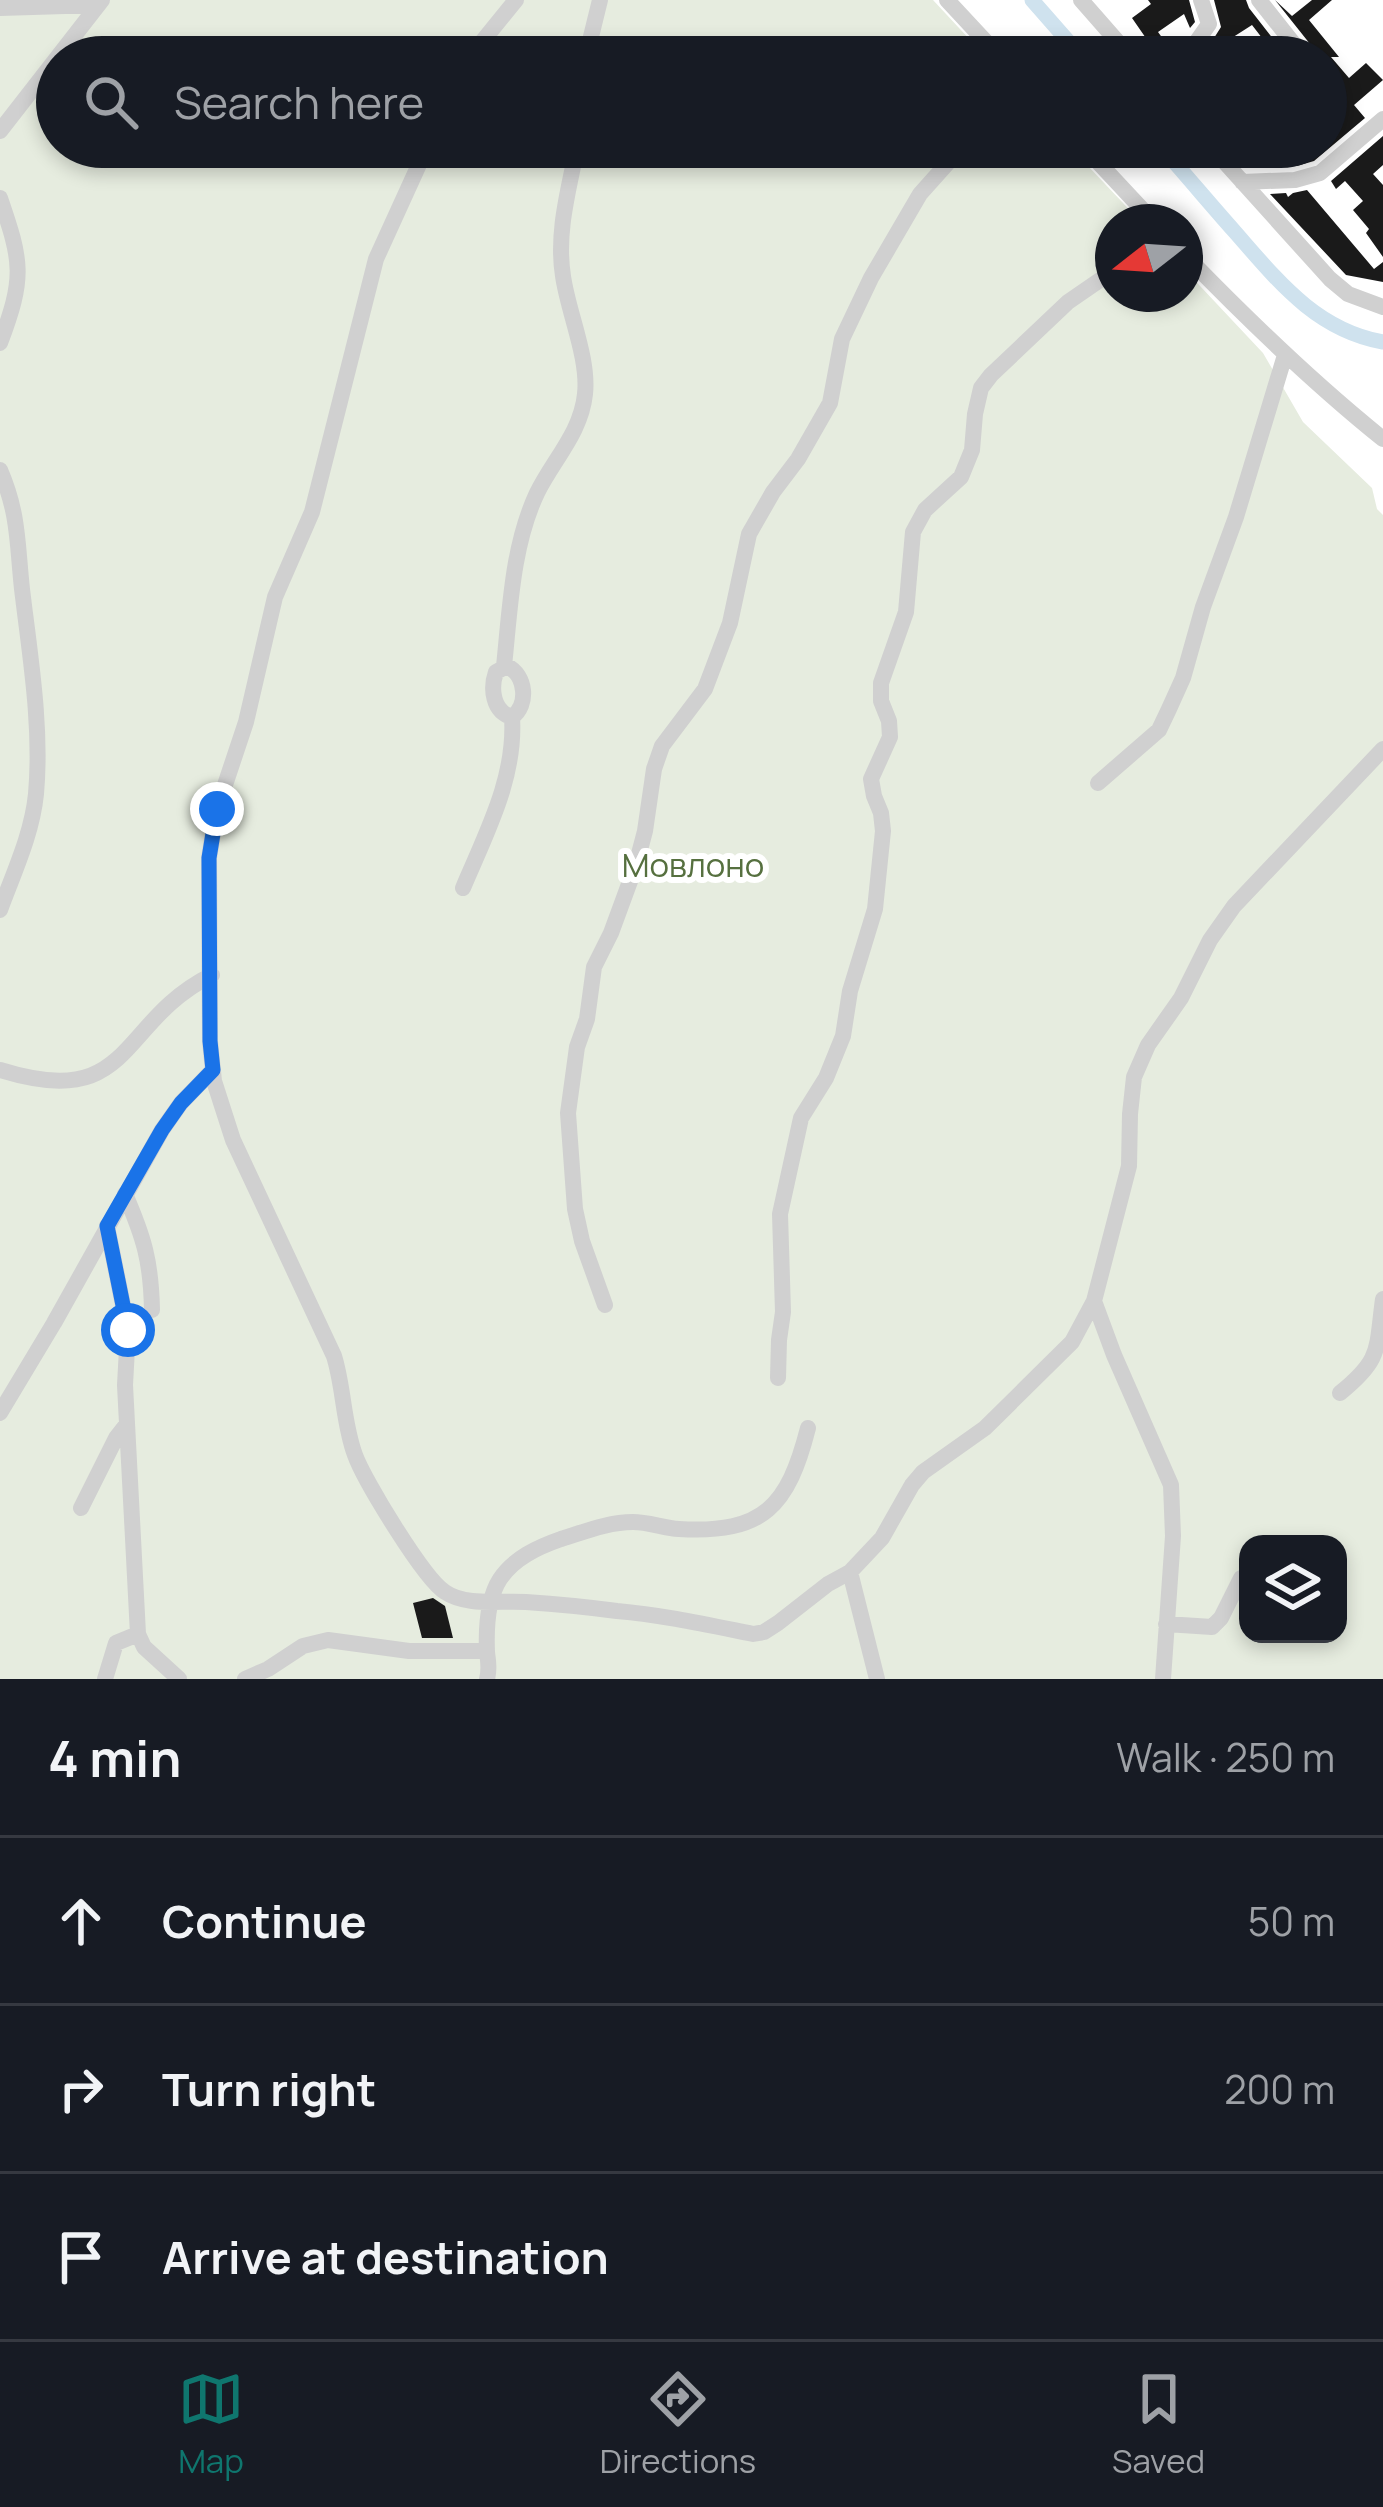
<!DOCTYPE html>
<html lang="en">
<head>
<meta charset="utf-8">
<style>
  :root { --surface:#171b24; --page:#20242c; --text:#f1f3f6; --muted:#9ea1a6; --line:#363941; --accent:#0f766e }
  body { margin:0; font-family:Manrope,sans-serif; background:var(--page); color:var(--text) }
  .controls { position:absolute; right:36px; bottom:36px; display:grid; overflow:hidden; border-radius:24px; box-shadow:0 6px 18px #0003 }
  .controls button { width:108px; height:108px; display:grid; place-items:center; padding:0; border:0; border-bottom:3px solid var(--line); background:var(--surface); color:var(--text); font:60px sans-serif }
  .compass { position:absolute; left:1095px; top:204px; width:108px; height:108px; border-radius:50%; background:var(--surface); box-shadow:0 6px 18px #0003; rotate:253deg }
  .stop { position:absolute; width:36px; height:36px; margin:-27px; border:9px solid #1a73e8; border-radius:50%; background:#fff }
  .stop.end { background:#1a73e8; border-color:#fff; box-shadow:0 3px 12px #0008 }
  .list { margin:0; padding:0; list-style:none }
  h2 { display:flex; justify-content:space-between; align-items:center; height:156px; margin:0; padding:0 48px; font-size:51px }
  h2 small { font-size:39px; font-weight:400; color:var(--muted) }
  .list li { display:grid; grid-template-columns:78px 1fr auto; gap:36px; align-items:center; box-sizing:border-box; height:168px; padding:0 48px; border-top:3px solid var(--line) }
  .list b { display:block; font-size:45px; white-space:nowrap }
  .list em { font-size:39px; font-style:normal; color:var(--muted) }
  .icon { flex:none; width:66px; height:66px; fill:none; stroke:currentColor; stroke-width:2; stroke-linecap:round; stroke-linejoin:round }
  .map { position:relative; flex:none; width:1383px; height:1679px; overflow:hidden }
  .search { position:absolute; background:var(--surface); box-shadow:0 6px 18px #0003; left:36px; right:36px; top:36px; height:132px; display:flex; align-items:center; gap:30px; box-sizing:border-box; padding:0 42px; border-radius:66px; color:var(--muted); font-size:45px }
  .sheet { height:660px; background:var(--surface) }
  nav { display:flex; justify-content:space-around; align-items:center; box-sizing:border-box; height:168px; border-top:3px solid var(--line); background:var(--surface); font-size:33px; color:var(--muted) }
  nav a { display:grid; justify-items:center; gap:6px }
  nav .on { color:var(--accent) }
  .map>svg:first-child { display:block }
</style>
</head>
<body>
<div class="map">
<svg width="1383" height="1679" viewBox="0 0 1383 1679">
  <rect width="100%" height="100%" fill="#fff"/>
  <!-- green -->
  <path fill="#e6ecdf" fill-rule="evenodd" d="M0,0H933L986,57H57V147H1070L1141,222H1113V294H1185V270L1263,353L1303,422L1372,488L1377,509L1383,515V1679H0ZM1248,1544H1338V1634H1248Z"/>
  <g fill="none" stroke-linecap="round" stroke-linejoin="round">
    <!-- canal -->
    <path stroke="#cfe2ee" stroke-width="15" d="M1032,0L1082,57
      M1161,147C1186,175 1210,204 1235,232C1278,281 1316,330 1383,342"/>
  </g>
  <!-- building -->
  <path fill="#1a1a1a" d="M1148,0H1189L1195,22L1190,28L1184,14L1158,32L1176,57H1159L1132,18L1151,4Z
    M1214,0H1246L1249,8L1285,54L1281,57H1257L1269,47L1252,25L1202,57L1221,27Z
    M1275,0L1292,16L1312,0H1332L1309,20L1339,57H1331L1349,78L1366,63L1383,80L1354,105L1365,118L1314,161L1297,166L1281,147H1326V57H1317L1314,49Z
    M1383,136V165L1373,174L1383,185V257L1366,233L1369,229L1353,210L1363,201L1345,181L1336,189L1331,181Z
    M1307,190L1374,269L1383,262V282L1346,275L1270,194L1286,193L1288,197L1293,193Z
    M433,1598L445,1606L453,1638H422L413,1603Z"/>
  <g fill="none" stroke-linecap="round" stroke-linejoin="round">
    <!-- minor -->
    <path stroke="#d0d0d0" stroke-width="16" d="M947,0L1000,57
      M1081,0L1131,57
      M1259,0L1304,57
      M0,8L98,5
      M474,57L481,43L516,0
      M586,57L600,0
      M1189,57L1190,51L1209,24L1201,0
      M0,131L102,0
      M427,147L376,259L312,512L275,597L246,722L217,809L209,858L210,1041L214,1081L233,1140L334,1356C344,1388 343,1423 355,1455C364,1480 424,1579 445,1592C467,1607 501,1600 526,1602C556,1604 587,1607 617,1611C663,1615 708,1625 753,1634L764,1632L778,1623L828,1584L850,1572L882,1538L912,1485L923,1472L985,1428L1072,1342L1094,1301L1129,1166L1130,1114L1134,1077L1148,1045L1181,998L1210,940L1234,906L1383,749
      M1084,147L1154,222
      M1211,147L1330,279L1348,294L1383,307
      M1242,182L1295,180L1320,173L1383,119
      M0,198C22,262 25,277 0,343
      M1185,255C1248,320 1312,382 1383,439
      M0,470C19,514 17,543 22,589C30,656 42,726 36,794C32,834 14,872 0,910
      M504,666C510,610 512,546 537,493C553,460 581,433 585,394C589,358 568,312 563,276C556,232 569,189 577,147
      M1098,783L1159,730L1169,709L1183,678L1203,607L1236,517L1285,355
      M463,888C486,833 516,778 512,717C529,705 526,675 507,666L496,672C490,689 493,712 512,717
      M0,1070C134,1112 117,1022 212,975
      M125,1194C144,1238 151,1261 152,1310
      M1094,1301L1114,1355L1171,1485L1173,1536L1163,1679
      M605,1305L582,1241L575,1209L568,1113L577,1047L587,1019L594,967L611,933L636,865L645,831L654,769L662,746L705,689L730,623L749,534L773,492L798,459L830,403L842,339L871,278L920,194L962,147
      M778,1378L779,1340L783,1312L780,1214L801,1118L826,1078L843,1036L850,991L875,909L883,831L881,813L874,796L871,779L890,737L889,721L881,701V683L906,612L913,532L925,510L961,477L972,450L975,414L981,388L991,375L1068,302L1113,271
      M1340,1393C1382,1359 1376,1350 1383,1299
      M0,1413L54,1323L162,1130L181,1103L213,1070
      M81,1508L116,1438L127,1424
      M850,1572L877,1679
      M1166,1624L1212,1627L1221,1618L1241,1578
      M138,1634L144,1647L179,1679
      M105,1679L116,1643L138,1634L125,1385L128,1330L107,1226
      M245,1679L268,1669L303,1646L328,1640L409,1651H487
      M487,1679C490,1668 488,1662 487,1652C486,1628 487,1599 500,1579C514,1558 538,1547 561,1539C584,1532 608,1522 633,1522C648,1522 664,1528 679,1529C764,1534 788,1506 808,1428"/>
  </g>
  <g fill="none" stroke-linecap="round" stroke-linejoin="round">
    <!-- route -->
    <path stroke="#1a73e8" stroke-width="15" d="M128,1330L107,1226L162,1130L181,1103L213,1070L210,1041L209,858L217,809"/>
  </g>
  <g text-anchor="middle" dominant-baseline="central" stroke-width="12" stroke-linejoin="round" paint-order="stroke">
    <!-- park labels -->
    <g font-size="33" fill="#56703f" stroke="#fff">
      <text x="693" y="864">Мовлоно</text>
    </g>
  </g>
</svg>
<div class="controls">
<button><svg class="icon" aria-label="layers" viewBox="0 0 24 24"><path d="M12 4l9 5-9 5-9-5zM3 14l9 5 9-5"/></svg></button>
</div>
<svg class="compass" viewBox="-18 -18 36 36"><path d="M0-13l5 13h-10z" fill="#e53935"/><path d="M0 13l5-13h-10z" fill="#9ea1a6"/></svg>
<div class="stop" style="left:128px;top:1330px"></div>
<div class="stop end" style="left:217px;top:809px"></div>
<div class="search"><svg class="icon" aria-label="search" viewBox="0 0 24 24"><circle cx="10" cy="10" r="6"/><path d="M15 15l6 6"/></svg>Search here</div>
</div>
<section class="sheet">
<h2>4 min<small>Walk · 250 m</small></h2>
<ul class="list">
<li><svg class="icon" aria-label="ahead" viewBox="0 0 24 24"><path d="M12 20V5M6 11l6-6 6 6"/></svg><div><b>Continue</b></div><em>50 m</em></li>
<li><svg class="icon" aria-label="right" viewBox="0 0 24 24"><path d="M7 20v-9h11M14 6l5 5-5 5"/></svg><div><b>Turn right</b></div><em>200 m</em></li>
<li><svg class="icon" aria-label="arrive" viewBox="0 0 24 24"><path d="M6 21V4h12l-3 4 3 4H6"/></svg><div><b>Arrive at destination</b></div></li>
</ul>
</section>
<nav>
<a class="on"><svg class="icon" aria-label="map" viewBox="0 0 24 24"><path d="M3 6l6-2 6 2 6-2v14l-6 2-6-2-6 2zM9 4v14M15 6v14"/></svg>Map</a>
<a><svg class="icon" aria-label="directions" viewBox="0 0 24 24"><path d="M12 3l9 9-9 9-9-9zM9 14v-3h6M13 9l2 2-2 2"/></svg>Directions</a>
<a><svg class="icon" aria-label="saved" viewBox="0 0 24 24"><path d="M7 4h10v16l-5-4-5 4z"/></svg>Saved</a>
</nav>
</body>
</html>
